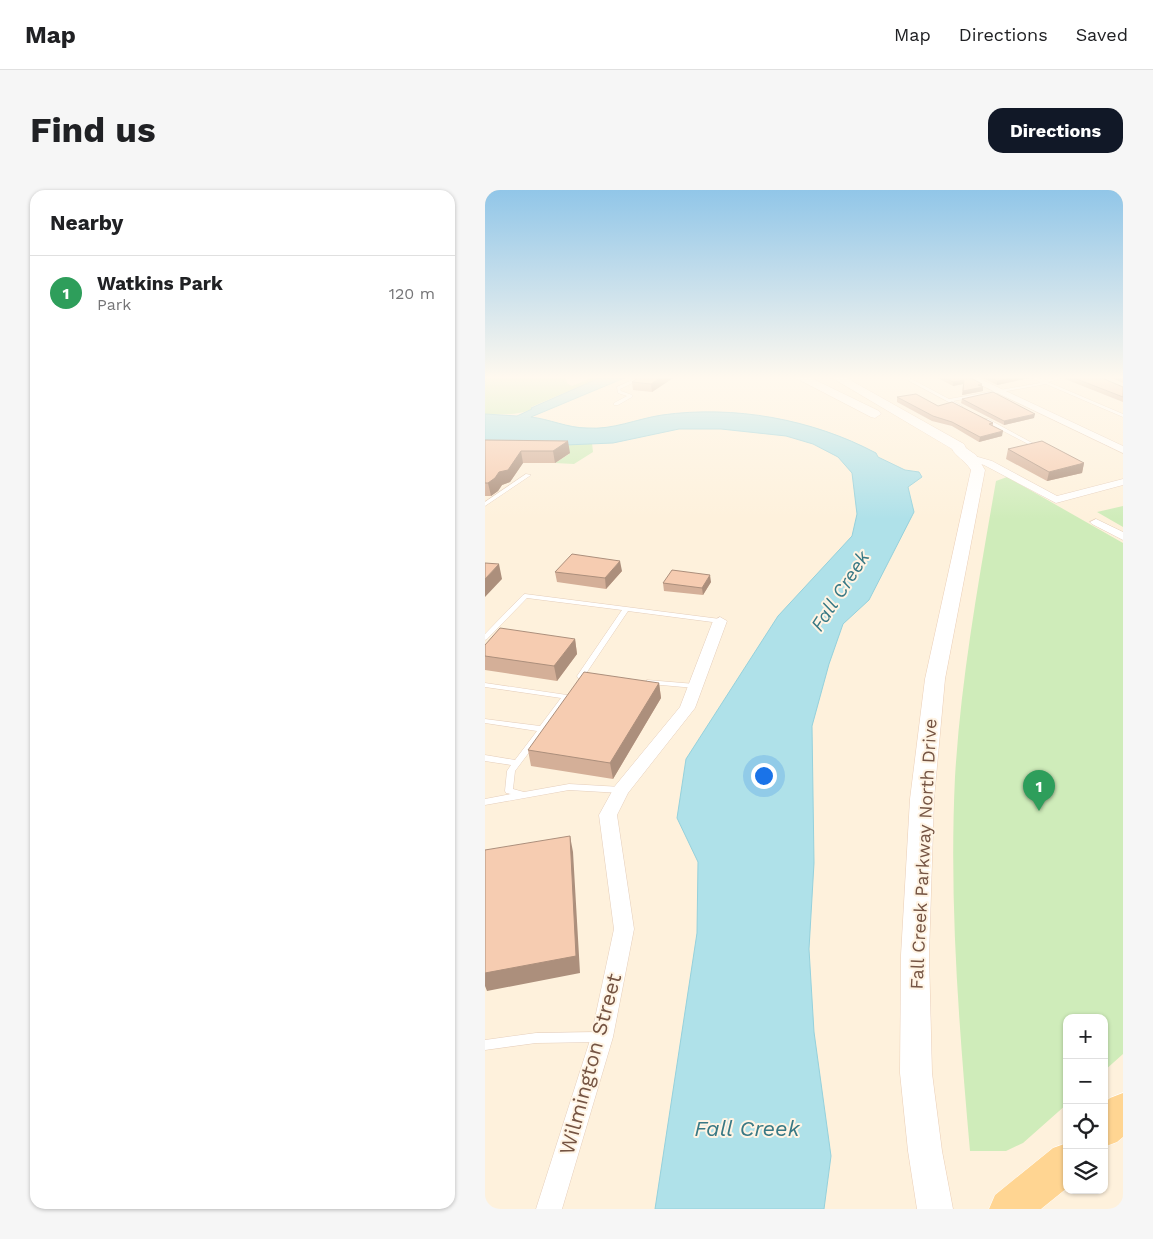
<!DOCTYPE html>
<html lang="en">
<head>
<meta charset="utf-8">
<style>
  :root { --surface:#fff; --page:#f6f6f6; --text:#202124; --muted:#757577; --line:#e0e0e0; --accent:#111827 }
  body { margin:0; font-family:"Work Sans",sans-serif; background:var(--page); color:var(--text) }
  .controls { position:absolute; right:15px; bottom:15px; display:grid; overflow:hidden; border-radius:10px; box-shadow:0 1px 4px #0004 }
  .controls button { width:45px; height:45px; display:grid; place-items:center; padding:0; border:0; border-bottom:1px solid var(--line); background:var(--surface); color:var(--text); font:25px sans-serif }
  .you { position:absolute; left:278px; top:585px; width:18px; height:18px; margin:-12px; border:4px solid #fff; border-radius:50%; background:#1a73e8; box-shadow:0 0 0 8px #1a73e833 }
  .badge { display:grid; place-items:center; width:32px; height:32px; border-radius:50%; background:var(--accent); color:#fff; font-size:16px; font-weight:700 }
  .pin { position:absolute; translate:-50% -41px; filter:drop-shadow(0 1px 2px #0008) }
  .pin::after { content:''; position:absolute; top:26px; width:18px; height:15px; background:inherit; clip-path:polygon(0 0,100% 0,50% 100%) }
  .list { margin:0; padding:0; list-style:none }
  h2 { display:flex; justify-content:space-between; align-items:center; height:65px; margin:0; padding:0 20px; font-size:21px }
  h2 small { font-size:16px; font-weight:400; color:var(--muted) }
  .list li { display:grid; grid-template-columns:32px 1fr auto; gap:15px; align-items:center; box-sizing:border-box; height:75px; padding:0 20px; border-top:1px solid var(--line) }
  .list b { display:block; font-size:19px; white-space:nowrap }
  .list p { margin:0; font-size:16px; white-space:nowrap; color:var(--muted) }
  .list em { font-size:16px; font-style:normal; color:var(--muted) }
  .icon { flex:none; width:28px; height:28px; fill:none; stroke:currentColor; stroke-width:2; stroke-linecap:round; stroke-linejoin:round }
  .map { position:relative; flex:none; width:638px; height:1019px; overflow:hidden; border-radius:15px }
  header { display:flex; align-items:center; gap:30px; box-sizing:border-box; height:70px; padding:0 25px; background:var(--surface); border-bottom:1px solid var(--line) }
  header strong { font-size:24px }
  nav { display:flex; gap:28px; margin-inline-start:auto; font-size:18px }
  .intro { display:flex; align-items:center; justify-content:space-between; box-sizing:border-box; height:120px; padding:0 30px }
  h1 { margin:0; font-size:35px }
  .button { padding:12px 22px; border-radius:15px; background:var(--accent); color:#fff; font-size:18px; font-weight:700 }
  main { display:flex; gap:30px; padding:0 30px }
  aside { flex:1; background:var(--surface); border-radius:15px; box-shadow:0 1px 4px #0004 }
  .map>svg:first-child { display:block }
</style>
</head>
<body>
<header>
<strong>Map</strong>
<nav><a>Map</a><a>Directions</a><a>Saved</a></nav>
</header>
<div class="intro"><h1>Find us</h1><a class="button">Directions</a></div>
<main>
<aside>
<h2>Nearby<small></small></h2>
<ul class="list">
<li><span class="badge" style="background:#2e9e5b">1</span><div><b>Watkins Park</b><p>Park</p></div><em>120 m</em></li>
</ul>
</aside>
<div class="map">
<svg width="638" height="1019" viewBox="0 0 638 1019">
  <rect width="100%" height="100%" fill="#fef1dc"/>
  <!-- green -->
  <path fill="#cfecba" d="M0,186H79L82,193L87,196L111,186H119L46,217L48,219C32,226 17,224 0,224Z
    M0,251L107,253L108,262L89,274L70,273L84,264Z
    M522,287L638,353V864L619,881V828H582V914L538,953L521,961H485C474,836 464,712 470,587C476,487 494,389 511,291Z
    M638,316V337L612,322Z"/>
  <!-- water -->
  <path fill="#afe1e9" stroke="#95d1dc" d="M119,186H144L46,227C64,229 83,238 102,238C128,240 151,229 177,225C249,215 327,229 391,263L393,267L420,280L434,282L437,287L423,297L429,322L384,410L358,434L344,474L327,536L329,673L324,759L329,842L346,966L339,1019H170L212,743L213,672L192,628L201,569L293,426L367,346L372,324L367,283L353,267L328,254L301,246L236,239H194L128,253L56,256L0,251V224L32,226L47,219L46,218Z"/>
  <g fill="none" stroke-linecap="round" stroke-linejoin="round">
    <defs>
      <path id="lane" d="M156,186H162L135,199L136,201L147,205V207L133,215H129V213L142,206L133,203L132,197Z
        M415,186H421L464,209L555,193V192L544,186C550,186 556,190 562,190C569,189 576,186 584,186L563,192L638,224V227L561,194L468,211L477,216V218H475Z
        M499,229H503L551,255L547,256L499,231Z
        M41,284L46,285L0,316V312Z
        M40,404L235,429L238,431L235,433L143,421L100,485L105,487L101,489L93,488L92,486L137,420L42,408L2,449L0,450V444L38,405Z
        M162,490L210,494L214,496L210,498L165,494L161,492Z
        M0,493L82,505L86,507L82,509V512L30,581L28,599L39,602L84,594L136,597L139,598L140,600L139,602L136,603L84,600L0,615V609L26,604L21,603L20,601L22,581L26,575L0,571V565L30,570L52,541L0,533V529L55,536L76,508L0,497Z
        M115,842L119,844L121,847L119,850L115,852L51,853L0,860V850L51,843Z"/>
      <path id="street" d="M477,186H489L638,256V263Z
        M486,265L507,271L572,306L638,289V295L571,313L499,275L483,270L481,268Z
        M611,329L638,342V350L607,334L605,332Z
        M235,427L242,431L210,518L143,603L132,625L149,739L128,847L77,1019H51L106,847L129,739L114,625L130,596L195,517L228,431Z"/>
      <path id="secondary" d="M307,186H322L394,221L396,224L390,228L386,227Z
        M344,186H358L479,254L481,258L491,265L500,280L460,489L449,609L444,765L447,883L457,961L468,1019H432L423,961L415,883L416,765L425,609L440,489L486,280C480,270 470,266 467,259Z"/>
      <path id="primary" d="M638,903V947L632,952L619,957V913L625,908Z
        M582,953V998L556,1019H504L510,1005L568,958Z"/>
    </defs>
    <!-- lane casing -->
    <use href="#lane" stroke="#e5cebb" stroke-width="1"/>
    <!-- street casing -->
    <use href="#street" stroke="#e5cebb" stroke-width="1"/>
    <!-- secondary casing -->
    <use href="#secondary" stroke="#eaceb7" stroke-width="1"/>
    <!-- primary casing -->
    <use href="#primary" stroke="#fff" stroke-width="1"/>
    <!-- lane -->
    <use href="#lane" fill="#fff" fill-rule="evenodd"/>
    <!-- street -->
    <use href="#street" fill="#fff" fill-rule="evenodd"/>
    <!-- secondary -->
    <use href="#secondary" fill="#fff" fill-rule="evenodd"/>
    <!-- primary -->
    <use href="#primary" fill="#ffd592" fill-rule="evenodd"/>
  </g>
  <!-- wall -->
  <path fill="#d4af98" d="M191,186L167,202L148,200L147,192Z
    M449,186H482L497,197L498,201L477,205L478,194L468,196Z
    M494,186H544V188L512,195Z
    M580,186H612L638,197V212L580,189Z
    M623,186H638V193Z
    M412,207L453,216L508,233V236L517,246L494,252L467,236L447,231L412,212Z
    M477,209L549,228L519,235L476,213Z
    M0,250L85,263L70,273H38L25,292L17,295L13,301L6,306H0Z
    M523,259L599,273L597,283L562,291L521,269Z
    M137,381L121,399L72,392L70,382Z
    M226,392L218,405L179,401L178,393Z
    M90,449L92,464L72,491L0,480V455Z
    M174,493L176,508L128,589L46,576L43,560Z"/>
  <!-- shaded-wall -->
  <path fill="#ac8f7c" d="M178,186H191L167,202L166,194Z
    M533,186H544V188L512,195V191Z
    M479,190L478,194L468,196V192Z
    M497,194V197H498V201L477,205L478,201L493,195Z
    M550,224L549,228L519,235V231Z
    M518,241L517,246L494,252L495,247Z
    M83,251L85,263L70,273L68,261Z
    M36,261L38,273L25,292L17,295L13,301L6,306L3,293Z
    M599,273L597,283L562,291L564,282Z
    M135,371L137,381L121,399L120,388Z
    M14,374L17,389L0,407V389Z
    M225,385L226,392L218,405L217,398Z
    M90,449L92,464L72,491L69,476Z
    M174,493L176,508L128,589L125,573Z
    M85,646L88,662L95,783L2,801L0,796V783Z"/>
  <!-- building -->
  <path fill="#f6ccb1" stroke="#ac8f7c" d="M155,186H178L166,194L147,192Z
    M457,186H482L497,194L493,195L498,197L478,201L479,190L468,192Z
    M503,186H533L512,191Z
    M584,186H612L638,197V207Z
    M508,202L550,224L519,231L477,209Z
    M431,204L453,216L467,212L508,233L504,234L518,241L495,247L467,232L448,226L412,207Z
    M0,250L83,251L68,261H36L23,280L14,282L10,288L3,293H0Z
    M557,251L599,273L564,282L523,259Z
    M87,364L135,371L120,388L70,382Z
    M0,373L14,374L0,389Z
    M187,380L225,385L217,398L178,393Z
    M15,438L90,449L69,476L0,466V455Z
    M99,482L174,493L125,573L43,560Z
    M85,646L91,766L0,783V660Z"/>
  <!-- sky -->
  <linearGradient id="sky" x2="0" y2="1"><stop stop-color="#91c6e8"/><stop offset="0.57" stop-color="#fff9ef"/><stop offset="1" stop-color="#fff9ef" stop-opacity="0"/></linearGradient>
  <rect width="638" height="329" fill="url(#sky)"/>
  <g text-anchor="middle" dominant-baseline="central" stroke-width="4" stroke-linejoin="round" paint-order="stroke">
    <!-- street labels -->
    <g font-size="18" fill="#755443" stroke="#fff4e4">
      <text transform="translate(438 664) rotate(-87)">Fall Creek Parkway North Drive</text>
    </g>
    <!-- water labels -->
    <g font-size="19" font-style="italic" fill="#387884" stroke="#fff4e4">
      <text transform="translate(355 401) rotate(-57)">Fall Creek</text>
    </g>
    <!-- near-street labels -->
    <g font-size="21" fill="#755443" stroke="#fff4e4">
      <text transform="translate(105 874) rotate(-75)">Wilmington Street</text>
    </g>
    <!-- near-water labels -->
    <g font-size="22" font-style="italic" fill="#387884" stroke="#fff4e4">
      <text x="262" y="938">Fall Creek</text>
    </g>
  </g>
</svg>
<div class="controls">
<button>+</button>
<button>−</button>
<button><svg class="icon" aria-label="locate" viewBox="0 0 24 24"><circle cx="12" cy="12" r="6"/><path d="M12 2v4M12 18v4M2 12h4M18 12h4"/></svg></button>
<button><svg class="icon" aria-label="layers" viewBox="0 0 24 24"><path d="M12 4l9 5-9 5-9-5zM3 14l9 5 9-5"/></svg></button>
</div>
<div class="you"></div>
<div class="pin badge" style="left:554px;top:621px;background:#2e9e5b">1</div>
</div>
</main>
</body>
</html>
